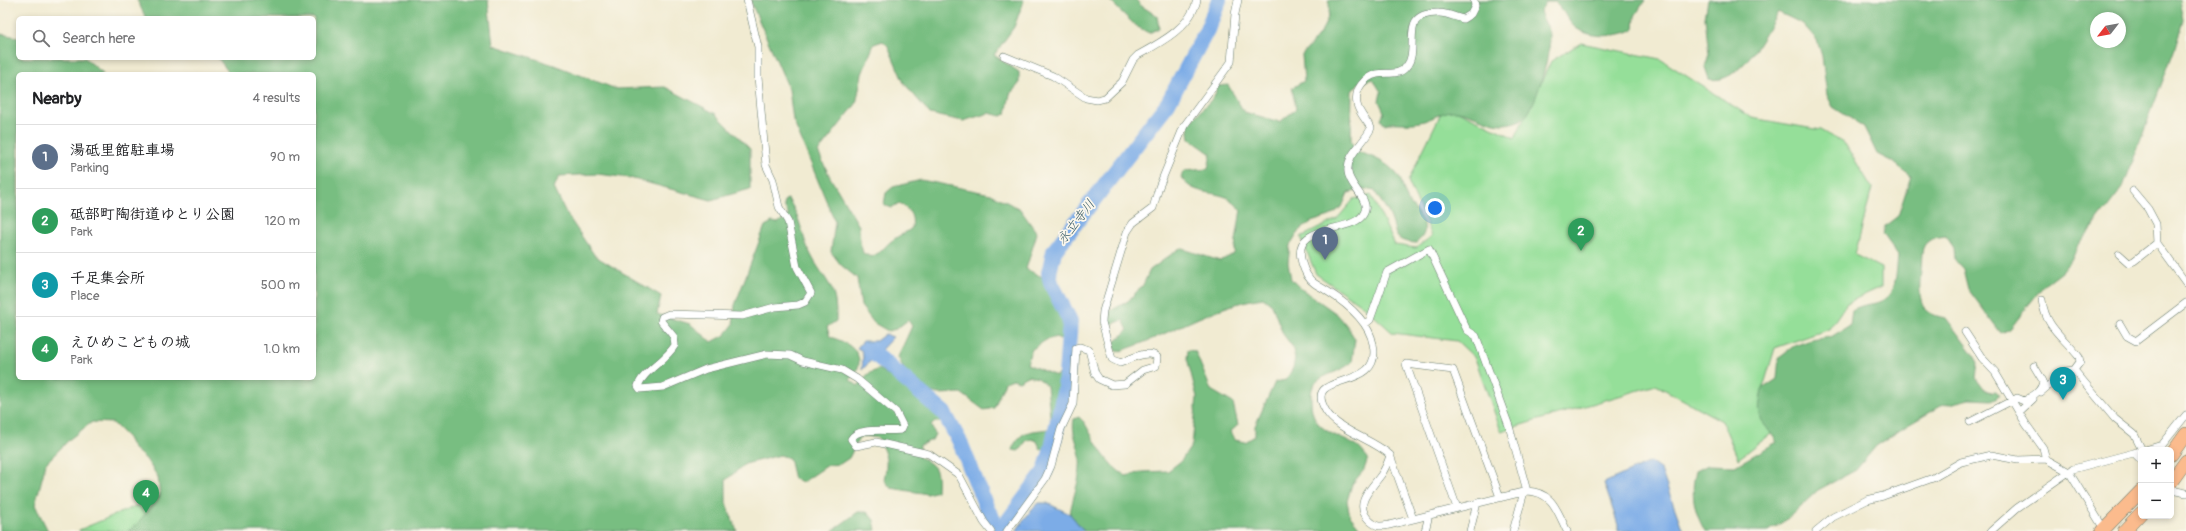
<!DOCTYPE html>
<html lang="en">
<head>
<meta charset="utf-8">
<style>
  :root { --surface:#fff; --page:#f2f2f2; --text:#202124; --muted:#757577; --line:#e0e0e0; --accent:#1f6fb2 }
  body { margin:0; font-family:Pangolin,"Klee One",sans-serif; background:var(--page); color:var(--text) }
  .controls { position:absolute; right:12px; bottom:12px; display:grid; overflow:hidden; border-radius:6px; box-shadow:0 2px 6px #0003 }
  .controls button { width:36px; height:36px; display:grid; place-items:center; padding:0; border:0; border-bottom:1px solid var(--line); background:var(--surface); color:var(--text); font:20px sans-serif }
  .compass { position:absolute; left:2090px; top:12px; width:36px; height:36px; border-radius:50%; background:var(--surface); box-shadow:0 2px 6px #0003; rotate:239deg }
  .you { position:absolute; left:1435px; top:208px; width:14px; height:14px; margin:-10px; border:3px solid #fff; border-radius:50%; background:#1a73e8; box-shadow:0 0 0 6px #1a73e833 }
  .badge { display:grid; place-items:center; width:26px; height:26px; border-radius:50%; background:var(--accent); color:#fff; font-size:13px; font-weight:700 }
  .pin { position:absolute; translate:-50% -33px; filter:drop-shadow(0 1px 2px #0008) }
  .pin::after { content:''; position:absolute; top:21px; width:14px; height:12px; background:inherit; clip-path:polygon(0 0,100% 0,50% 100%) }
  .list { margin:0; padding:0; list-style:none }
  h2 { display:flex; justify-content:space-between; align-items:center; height:52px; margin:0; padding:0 16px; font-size:17px }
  h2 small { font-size:13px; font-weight:400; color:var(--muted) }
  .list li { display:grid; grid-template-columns:26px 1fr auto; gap:12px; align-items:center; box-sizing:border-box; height:64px; padding:0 16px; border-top:1px solid var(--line) }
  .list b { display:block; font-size:15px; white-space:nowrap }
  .list p { margin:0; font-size:13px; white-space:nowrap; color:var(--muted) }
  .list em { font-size:13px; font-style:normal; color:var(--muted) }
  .icon { flex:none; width:22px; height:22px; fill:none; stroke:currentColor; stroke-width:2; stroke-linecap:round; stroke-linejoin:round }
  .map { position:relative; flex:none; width:2186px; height:531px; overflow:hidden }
  .search { position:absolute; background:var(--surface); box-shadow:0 2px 6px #0003; left:16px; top:16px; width:300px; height:44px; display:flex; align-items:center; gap:10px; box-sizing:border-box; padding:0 14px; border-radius:6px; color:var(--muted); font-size:15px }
  .panel { position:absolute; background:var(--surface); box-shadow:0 2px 6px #0003; left:16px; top:72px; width:300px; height:308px; border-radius:6px }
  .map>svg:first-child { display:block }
</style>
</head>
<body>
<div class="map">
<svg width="2186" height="531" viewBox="0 0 2186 531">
  <rect width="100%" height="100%" fill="#fbf7ec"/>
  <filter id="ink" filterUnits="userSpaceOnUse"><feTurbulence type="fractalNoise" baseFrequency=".025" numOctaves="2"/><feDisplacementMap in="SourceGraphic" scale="8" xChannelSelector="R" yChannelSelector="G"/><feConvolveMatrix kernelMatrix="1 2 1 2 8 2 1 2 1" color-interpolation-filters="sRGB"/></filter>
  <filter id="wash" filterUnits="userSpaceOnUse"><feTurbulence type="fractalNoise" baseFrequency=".012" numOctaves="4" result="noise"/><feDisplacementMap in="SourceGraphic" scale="16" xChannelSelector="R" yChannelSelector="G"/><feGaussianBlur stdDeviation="0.9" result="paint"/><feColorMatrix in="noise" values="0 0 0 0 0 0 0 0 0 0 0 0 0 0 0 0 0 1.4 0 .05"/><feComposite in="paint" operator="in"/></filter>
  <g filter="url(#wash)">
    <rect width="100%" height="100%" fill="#f1ebd2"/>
    <!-- green -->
    <path fill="#95df99" stroke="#5a8e66" d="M1581,43L1660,59L1752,118L1820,130L1845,144L1872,188L1855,255L1881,268V287L1847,303L1829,329L1775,348L1760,398L1771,434L1738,459L1722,421L1656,385L1501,431L1475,358L1457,341L1393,333L1364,307L1316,274L1301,237L1337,219L1354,199L1371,195L1395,245L1416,248L1432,236L1408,181L1445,105L1515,138L1551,61Z
      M160,496L188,531H79V530Z"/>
    <!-- forest -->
    <path fill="#78be81" stroke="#4c7e5a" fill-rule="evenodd" d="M137,0H488L493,45L554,65L616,89L665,87L716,114L750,149V189L711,200L630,178L597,174L559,176L554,188L566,213L595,256L661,296L657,314L690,324L712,342L725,335L733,325L735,305L765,226L772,222L778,223L789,215L784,206L785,200L788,199C801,218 801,234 810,253C825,283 837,283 836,321L827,327L830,337C841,340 860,348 859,363C859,369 853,375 850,380L858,386L868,374L879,369L938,411L942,420L940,422H935L931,426L935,434L932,440L920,445L919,457C938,466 938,471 937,491L928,494L891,488L884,480C888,459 887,457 878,438L866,436L859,438L849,458L840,464L828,465L803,482L794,479L789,458L780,455L745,464L726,480V503L737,531H128L136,525L160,496L158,477L146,459L133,448L128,438L113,423L92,422L71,438L46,463L35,505L48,531H0V34L18,37V58H85L104,74H18V378H314V74H230L218,58H314V18H146Z
      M750,0H1024L1014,27L994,55L1019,72V84L1010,94L1006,114L1001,116L989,113L963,121L930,114L904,83L888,46L883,41L874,44L862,74L856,104L818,152L831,179L859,226L860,242L863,253L871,257C884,251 883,247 893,240C899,235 906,233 912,228C914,215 910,210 899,203L891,208L884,204L886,193L893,187L921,180L991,194L1020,209L1037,233L1026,269L1046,279L1058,296L1072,330L1068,338L1062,340L1056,337L1046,340L1031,350L1027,364L1056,376L1062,370L1061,363L1063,356L1067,354L1070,358C1071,388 1059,416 1051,445L1041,450L1037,441L1032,439L1026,441L1022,448L1018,451L1013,450V447C1022,429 1031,432 1048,429L1051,425L1047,386L1038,378L1028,376L1019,381L1013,379L1005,382L994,408L984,410L961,393L938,394L924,390L905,371L898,357L912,326L908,320L896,329L888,331L874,323L861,306L857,278L841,265L831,252L835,222L793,120L789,89Z
      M1109,0H1137L1140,5L1157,16L1159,28L1149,33L1136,26Z
      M1328,0H1645L1635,16L1634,29C1617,38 1583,40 1570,22C1563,14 1565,10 1555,2H1546L1540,11C1542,21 1550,27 1550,36C1551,51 1536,107 1525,117C1519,122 1509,124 1502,124C1488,124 1464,109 1452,111C1441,112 1431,120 1420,122C1407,125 1396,121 1384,124L1381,120L1384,112L1379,101L1381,92L1373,79L1359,83L1352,91L1351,140L1355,151C1372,156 1393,164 1401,181C1403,187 1405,196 1408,201C1418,215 1435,228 1416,243C1391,241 1398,234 1390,216C1387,208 1379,200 1375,191L1365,189L1348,193L1342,207L1330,216L1311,222L1298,232L1290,245L1288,263L1291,279L1300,288L1337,314L1347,326L1355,339L1352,362C1340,373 1325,373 1315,383C1311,388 1311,395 1311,401C1311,432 1338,434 1358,447C1362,450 1365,455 1368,458L1364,470L1352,484L1347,501L1350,516L1362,531H1084L1070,514C1073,494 1082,477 1080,456C1078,443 1071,432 1074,419L1079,417L1084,422C1096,442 1105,464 1126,476L1143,472L1168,471L1181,461L1192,445L1197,397L1187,358L1188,350L1195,351L1211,390L1233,403L1238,425L1230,432L1235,440L1245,442L1255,436V426L1275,382L1286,380L1293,368L1295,358L1292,346L1283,334L1272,305L1263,298C1212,305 1167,337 1117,352L1113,343L1128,330L1123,320L1112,324H1107V313L1128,301L1143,285L1150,270L1180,248L1220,261L1234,254L1241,209C1237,206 1232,200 1226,197C1210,191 1191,194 1181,177L1184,171L1208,169L1211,154L1190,139L1188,124L1214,97L1218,86L1228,85L1244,112L1280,122L1296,109L1292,88L1304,81L1302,55C1314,42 1335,19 1328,0Z
      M1708,0H2179L2183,20L2175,48L2123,187L2077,247L2071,260L2061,272L2044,285L2010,329L2001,333L1968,289L1963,269L1955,260L1954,248L1946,236C1938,237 1927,238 1923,248C1921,254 1922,263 1921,269C1919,294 1916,314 1946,318L1975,357L1978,364L1976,378C1981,386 1985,394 1996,391L1999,394L1997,397L1991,400L1969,399L1941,406L1908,425L1876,446L1856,470L1818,490L1786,520L1768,531H1705C1694,512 1690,492 1696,471L1708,465L1735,466L1777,442C1760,417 1756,421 1762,389L1777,379L1779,357L1794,346L1811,340L1831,337L1850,325L1852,310C1861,305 1867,305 1876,303C1898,297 1896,272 1898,255L1883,234L1885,226L1898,216L1911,176L1893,162L1877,154L1864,127L1833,107L1827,95L1822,56L1817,40L1803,24L1778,12C1765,34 1740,86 1709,79L1705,67L1709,54L1705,18ZM2096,18H2120V42H2096Z
      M858,512H867L874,520L876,530L832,531Z"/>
    <!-- water -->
    <path fill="#7bace7" stroke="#4d748e" d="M885,334L893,337L862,370L863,356L861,350L857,348L863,341H876Z
      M1650,462L1661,470L1683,531H1618V525L1604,483Z
      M1039,503H1047L1070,514L1084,531H1016L1032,509Z"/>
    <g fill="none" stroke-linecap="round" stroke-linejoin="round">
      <!-- river -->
      <path stroke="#7bace7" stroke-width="16" d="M876,355L944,413L960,442L987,509L995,523L1001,529
        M1002,529L1045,471L1051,452L1065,388L1070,321L1051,283L1049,273L1054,251L1168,103L1207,30L1219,0"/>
    </g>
  </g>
  <g filter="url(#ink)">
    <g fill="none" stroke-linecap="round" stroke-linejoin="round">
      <defs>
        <path id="street" d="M747,0L758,47V77L766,165L773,180L779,207L788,222L797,267L811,293L805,302L798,305L775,307L742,316L669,314L662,317L661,321L674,337L675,345C666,361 643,371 638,386L640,389L663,387L706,369L767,354L790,355L803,361L842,370L857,379L896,412L903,426L901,430C887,432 858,426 851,439L856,446L876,442L929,454L959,475L984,522L991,531
          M1474,0L1475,6L1471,14L1463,19C1455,17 1447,13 1439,13C1396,12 1422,49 1406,67C1399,76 1387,72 1377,74C1364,77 1354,90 1357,104C1358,112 1367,121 1371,128C1364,144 1346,154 1348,172C1349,186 1371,200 1364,213C1354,235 1289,221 1302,263C1304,270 1307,278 1314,283C1318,286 1323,288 1327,291C1346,303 1369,321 1373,344C1384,395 1300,368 1326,411C1338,431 1373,439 1390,455C1388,463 1385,469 1381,475C1371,489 1353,504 1369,520C1376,527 1380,527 1389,525L1527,491C1553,492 1557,511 1567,531
          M1004,56L1053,76L1086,98L1097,100L1105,98L1122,82L1133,60L1138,55C1160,43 1191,27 1197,0
          M2133,191L2148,209L2156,224L2157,243L2186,283
          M2119,254L2129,263L2134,261L2157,243
          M2042,300C2046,329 2063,336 2079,357L2080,362L2074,370L2115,419L2134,434L2142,450
          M1365,324L1370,320L1387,272L1429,249L1467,330L1476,336L1509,426L1527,491
          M2120,324L2127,336L2136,341L2186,303
          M1965,332L1982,358L1995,372L2026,424L2043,448L2046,459
          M2041,392L2066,371L2074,370
          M2019,412L2033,399
          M1970,422L2017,398L2024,401C2033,396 2042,391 2043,381L2034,366
          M2145,450L2162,445L2186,415
          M2134,453L2141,460
          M1390,455L1413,519
          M2171,487L2176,491L2186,493
          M1457,508L1406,364L1453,370L1500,497
          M1007,531L1045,479L1051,466L1061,429L1073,404L1076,348L1080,347L1089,350L1095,373L1099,379L1112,385L1125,384L1143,370L1156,366L1157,357C1148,349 1131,359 1120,363L1112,359L1102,322L1103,311L1127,232L1133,223L1153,208L1159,187L1184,126L1231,62L1235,14L1238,0
          M1425,531L1429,515
          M1470,531L1477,503
          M1513,531L1524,492
          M1816,531L1833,517L1867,500L1883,496L1933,478L1961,462L1991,455L2018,460L2046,459L2069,472L2104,529
          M1991,531L2017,508L2073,469L2141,451"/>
        <path id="highway" d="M2171,455L2186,434
          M2171,482L2186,461
          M2102,531L2141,491
          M2124,531L2141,513"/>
      </defs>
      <!-- street casing -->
      <use href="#street" stroke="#687a6b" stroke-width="8"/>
      <!-- highway casing -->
      <use href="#highway" stroke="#687a6b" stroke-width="14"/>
      <!-- street -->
      <use href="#street" stroke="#fff" stroke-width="7"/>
      <!-- highway -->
      <use href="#highway" stroke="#fbbb8d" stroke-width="13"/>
    </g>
  </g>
  <g text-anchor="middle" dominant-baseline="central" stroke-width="3.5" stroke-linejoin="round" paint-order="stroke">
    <!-- water labels -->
    <g font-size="13" font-style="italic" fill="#3b5e6a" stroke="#fbf7ec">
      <text transform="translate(1076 222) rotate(-52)">永立寺川</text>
    </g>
  </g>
</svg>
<div class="controls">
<button>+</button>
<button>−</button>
</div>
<svg class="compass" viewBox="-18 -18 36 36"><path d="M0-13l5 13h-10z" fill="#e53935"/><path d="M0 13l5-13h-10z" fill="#757577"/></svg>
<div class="you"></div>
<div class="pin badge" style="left:1325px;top:260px;background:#5c6f8a">1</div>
<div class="pin badge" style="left:1581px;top:251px;background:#2e9e5b">2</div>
<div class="pin badge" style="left:2063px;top:400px;background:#0f9aa8">3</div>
<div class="pin badge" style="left:146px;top:513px;background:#2e9e5b">4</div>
<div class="search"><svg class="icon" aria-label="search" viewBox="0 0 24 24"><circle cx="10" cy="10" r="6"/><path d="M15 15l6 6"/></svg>Search here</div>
<section class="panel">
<h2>Nearby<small>4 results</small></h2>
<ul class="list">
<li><span class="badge" style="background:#5c6f8a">1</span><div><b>湯砥里館駐車場</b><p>Parking</p></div><em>90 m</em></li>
<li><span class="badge" style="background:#2e9e5b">2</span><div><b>砥部町陶街道ゆとり公園</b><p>Park</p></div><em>120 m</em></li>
<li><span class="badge" style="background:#0f9aa8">3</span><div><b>千足集会所</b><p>Place</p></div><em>500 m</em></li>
<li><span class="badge" style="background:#2e9e5b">4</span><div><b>えひめこどもの城</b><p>Park</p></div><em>1.0 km</em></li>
</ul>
</section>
</div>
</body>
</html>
